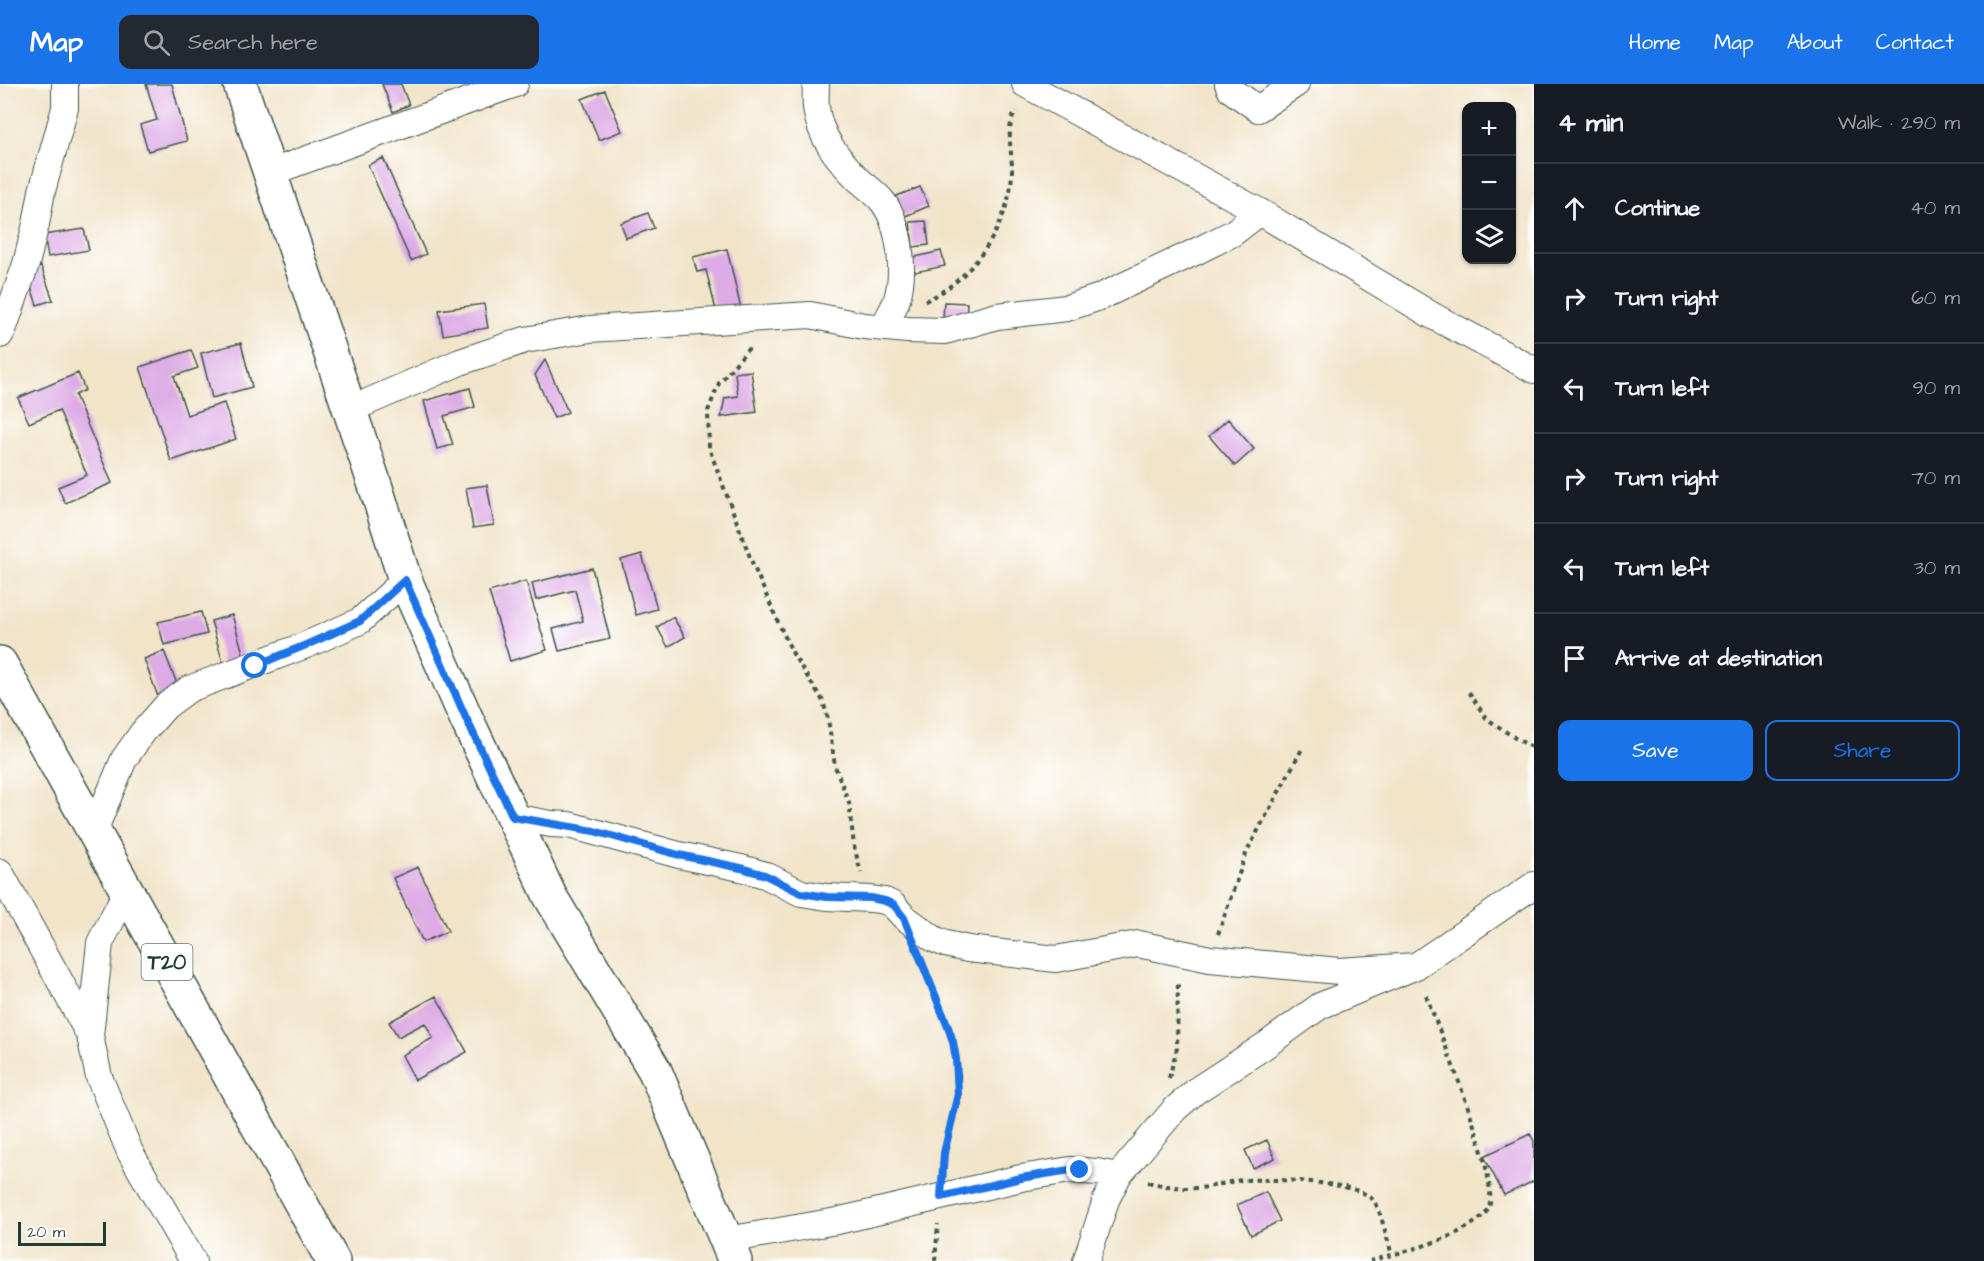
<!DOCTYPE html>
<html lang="en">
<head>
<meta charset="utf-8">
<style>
  :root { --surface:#171b24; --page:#242831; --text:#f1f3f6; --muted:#9ea1a6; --line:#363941; --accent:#1a73e8 }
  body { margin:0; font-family:"Architects Daughter",sans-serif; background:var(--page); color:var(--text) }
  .controls { position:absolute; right:18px; top:18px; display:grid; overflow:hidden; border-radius:12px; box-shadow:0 2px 4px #0004 }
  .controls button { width:54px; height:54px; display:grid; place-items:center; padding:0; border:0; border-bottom:2px solid var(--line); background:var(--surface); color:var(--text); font:30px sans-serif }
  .scale { position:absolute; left:18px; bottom:15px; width:88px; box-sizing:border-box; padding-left:6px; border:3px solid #1f3d34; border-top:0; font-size:16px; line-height:21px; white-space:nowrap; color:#1f3d34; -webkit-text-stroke:4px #fff; paint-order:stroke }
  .stop { position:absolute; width:18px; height:18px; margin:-14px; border:4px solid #1a73e8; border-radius:50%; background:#fff }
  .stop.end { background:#1a73e8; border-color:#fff; box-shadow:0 2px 6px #0008 }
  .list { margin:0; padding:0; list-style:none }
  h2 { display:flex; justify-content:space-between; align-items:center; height:78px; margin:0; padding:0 24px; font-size:26px }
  h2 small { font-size:20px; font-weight:400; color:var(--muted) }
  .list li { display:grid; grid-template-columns:39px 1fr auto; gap:18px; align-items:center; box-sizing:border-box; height:90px; padding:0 24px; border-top:2px solid var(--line) }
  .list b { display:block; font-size:22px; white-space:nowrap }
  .list em { font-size:20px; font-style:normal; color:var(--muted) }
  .actions { display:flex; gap:12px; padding:18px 24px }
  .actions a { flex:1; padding:14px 0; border:2px solid var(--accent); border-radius:12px; text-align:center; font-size:21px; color:var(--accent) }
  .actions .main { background:var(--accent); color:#fff }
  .icon { flex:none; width:33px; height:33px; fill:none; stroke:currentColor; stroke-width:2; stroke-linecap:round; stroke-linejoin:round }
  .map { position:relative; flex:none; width:1534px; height:1177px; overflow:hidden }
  header { display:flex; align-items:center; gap:36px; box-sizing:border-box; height:84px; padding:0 30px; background:var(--accent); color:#fff }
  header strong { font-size:28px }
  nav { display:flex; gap:33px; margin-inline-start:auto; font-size:21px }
  .search { width:420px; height:54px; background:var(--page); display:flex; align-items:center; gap:15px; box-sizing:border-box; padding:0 21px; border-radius:12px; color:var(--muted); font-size:22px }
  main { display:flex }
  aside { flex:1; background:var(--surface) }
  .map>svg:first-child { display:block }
</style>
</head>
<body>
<header>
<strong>Map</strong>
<div class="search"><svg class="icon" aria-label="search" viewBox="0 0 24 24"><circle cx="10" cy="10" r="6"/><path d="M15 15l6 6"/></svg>Search here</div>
<nav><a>Home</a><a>Map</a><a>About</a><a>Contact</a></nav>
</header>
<main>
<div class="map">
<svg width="1534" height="1177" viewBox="0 0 1534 1177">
  <rect width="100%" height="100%" fill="#fff"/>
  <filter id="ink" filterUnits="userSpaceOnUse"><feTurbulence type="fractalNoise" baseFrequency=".0167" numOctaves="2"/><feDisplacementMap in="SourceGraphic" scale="12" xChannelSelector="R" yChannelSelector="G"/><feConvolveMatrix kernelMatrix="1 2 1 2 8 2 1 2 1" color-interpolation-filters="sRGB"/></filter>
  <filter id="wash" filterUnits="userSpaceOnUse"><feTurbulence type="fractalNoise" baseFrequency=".008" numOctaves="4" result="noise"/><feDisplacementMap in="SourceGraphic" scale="24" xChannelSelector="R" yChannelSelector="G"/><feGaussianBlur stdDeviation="1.35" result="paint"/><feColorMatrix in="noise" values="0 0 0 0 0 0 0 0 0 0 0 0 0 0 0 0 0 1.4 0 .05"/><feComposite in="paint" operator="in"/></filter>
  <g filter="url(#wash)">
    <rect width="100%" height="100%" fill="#f1e4c9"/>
    <g id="blocks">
      <!-- building -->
      <path fill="#ddabe5" d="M146,0H172L187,57L148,67L140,41L157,36Z
        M382,0H401L409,21L393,28Z
        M605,6L622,47L599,56L582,15Z
        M383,74L426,170L411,177L368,81Z
        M920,103L929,122L903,133L894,113Z
        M648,129L654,144L626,154L621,139Z
        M926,137L929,161L913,163L910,138Z
        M84,145L89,166L48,173L44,151Z
        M727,165L741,225L717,230L706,186L697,188L693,173Z
        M941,167L945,182L915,188L911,174Z
        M41,182L53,216L37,221L26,188Z
        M944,218L967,219L966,238L943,236Z
        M484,220L488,244L443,251L439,226Z
        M241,259L252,303L212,314L201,269Z
        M191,266L198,284L174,292L187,331L224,319L236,355L171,377L140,283Z
        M545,276L568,328L554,334L535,291Z
        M751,287L757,328L721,333L725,314L738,312L735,289Z
        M78,289L85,306L75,311L112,399L65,419L58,403L87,391L59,326L29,339L18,314Z
        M470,304L475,323L444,332L453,361L437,365L424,317Z
        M1228,335L1254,365L1235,382L1209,352Z
        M487,401L494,441L473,444L466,404Z
        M642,470L657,525L636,531L621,476Z
        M592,484L610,555L559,567L553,545L583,537L575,506L536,516L532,499Z
        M526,497L547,566L510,577L489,508Z
        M201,528L207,550L164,561L158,538Z
        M232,531L245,576L224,582L211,537Z
        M673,533L685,553L668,563L657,543Z
        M164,567L181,610L160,618L144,575Z
        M418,783L448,847L423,858L393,794Z
        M436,912L467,968L415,996L402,971L433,954L425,939L398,953L389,938Z
        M1530,1050L1534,1057V1097L1504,1111L1484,1072Z
        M1267,1056L1275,1074L1253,1084L1245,1066Z
        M1266,1108L1280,1137L1251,1151L1237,1121Z"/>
    </g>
  </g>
  <g filter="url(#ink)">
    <use href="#blocks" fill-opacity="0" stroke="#3e564a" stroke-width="1.5"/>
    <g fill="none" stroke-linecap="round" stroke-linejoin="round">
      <defs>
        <path id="minor" d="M816,0C816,7 815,16 816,23C819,53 839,76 859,96C867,103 877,110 883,118C901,142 905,188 897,215C894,225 887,235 883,244
          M1025,0L1260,128L1433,232L1534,286
          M1228,0L1230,5L1258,25L1296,0
          M269,89L515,0
          M0,251L3,246L26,180L36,140L42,107L65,24V0
          M349,326L460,278L525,256L590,245L810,231L864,242L908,246L945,247L997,232L1067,224L1100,213L1197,167L1233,149L1260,128
          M513,733L551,740L569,741L679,771L741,784L765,791L801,809L827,813L871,815L885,817L893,821L904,833L934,855L946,860L968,865L1056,875L1138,860L1210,875L1339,887L1416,882
          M94,747L124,675L143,648L166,622L189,605L306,561L360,537L405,496
          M0,788L90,952
          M127,806L100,859L90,952L99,993L130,1068L193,1177
          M727,1156L837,1137L1021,1094L1070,1086L1097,1088L1118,1092
          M1086,1177L1106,1116L1118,1092L1175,1025L1197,1006L1266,961L1320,922L1416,882L1534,801"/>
        <path id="tertiary" d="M240,0L377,407L405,496L466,634L550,812L655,987L735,1177"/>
        <path id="primary" d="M0,579L333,1177"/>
      </defs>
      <!-- minor casing -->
      <use href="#minor" stroke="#3e564a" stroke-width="28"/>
      <!-- tertiary casing -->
      <use href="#tertiary" stroke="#3e564a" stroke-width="36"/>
      <!-- primary casing -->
      <use href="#primary" stroke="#3e564a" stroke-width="36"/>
      <!-- path -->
      <path stroke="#3e564a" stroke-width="4" stroke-dasharray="4.5 4.5" stroke-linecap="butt" d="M925,217C973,196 1012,138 1012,85C1012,66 1005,44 1016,27
        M749,264L719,299L708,327L709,364L753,481L778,538L794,572L823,617L828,635L835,682L849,719L854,762L861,789
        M1469,608L1486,634L1515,654L1534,664
        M1218,850L1247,767L1302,665
        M921,879C938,918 964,968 958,1012C954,1037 945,1060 942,1085
        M1169,994L1177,964L1178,897
        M1148,1098C1165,1102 1182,1105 1199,1104C1214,1103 1228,1097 1244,1096C1270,1095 1359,1096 1374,1117C1381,1127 1387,1157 1392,1170
        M935,1177L938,1140
        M1370,1177C1404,1167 1464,1155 1487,1127C1506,1104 1436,941 1425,908"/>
      <!-- minor -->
      <use href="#minor" stroke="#fff" stroke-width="26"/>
      <!-- tertiary -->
      <use href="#tertiary" stroke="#fff" stroke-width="33"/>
      <!-- primary -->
      <use href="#primary" stroke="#fff" stroke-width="33"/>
    </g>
  </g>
  <g fill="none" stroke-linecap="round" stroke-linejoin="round" filter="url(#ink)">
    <!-- route -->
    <path stroke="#1a73e8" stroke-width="8" d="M255,582L306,561L360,537L405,496L466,634L513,733L594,747L679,771L741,784L765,791L801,809L827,813L871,814L885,817L894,821L904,834L948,943L953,958L956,975L958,1010L944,1069L941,1113L1021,1094L1070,1086H1080"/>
  </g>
  <g text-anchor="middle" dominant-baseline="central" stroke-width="5" stroke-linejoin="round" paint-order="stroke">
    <!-- shield labels -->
    <rect fill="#fff" stroke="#627771" stroke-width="1.5" x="141.5" y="860" width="51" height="36" rx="4.5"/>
    <g font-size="21" font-weight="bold" fill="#1f3d34">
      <text x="167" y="878">T20</text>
    </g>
  </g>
</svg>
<div class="controls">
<button>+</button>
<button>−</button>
<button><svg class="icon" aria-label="layers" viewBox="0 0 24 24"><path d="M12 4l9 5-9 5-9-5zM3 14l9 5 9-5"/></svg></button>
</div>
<div class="scale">20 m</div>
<div class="stop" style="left:255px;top:582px"></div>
<div class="stop end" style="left:1080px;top:1086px"></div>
</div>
<aside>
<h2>4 min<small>Walk · 290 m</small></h2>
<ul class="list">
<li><svg class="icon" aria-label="ahead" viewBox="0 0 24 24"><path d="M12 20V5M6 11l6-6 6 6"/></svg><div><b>Continue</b></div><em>40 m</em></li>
<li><svg class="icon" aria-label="right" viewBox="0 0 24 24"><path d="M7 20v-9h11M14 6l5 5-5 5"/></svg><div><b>Turn right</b></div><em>60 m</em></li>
<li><svg class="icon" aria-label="left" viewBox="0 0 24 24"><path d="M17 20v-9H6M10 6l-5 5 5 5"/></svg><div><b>Turn left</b></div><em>90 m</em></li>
<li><svg class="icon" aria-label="right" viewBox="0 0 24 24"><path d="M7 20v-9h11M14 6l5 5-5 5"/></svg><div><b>Turn right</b></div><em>70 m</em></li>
<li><svg class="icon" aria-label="left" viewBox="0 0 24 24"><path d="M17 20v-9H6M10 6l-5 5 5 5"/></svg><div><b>Turn left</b></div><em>30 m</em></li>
<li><svg class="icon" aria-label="arrive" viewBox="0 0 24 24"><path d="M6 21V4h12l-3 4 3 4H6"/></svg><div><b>Arrive at destination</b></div></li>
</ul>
<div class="actions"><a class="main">Save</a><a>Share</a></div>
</aside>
</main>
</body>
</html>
